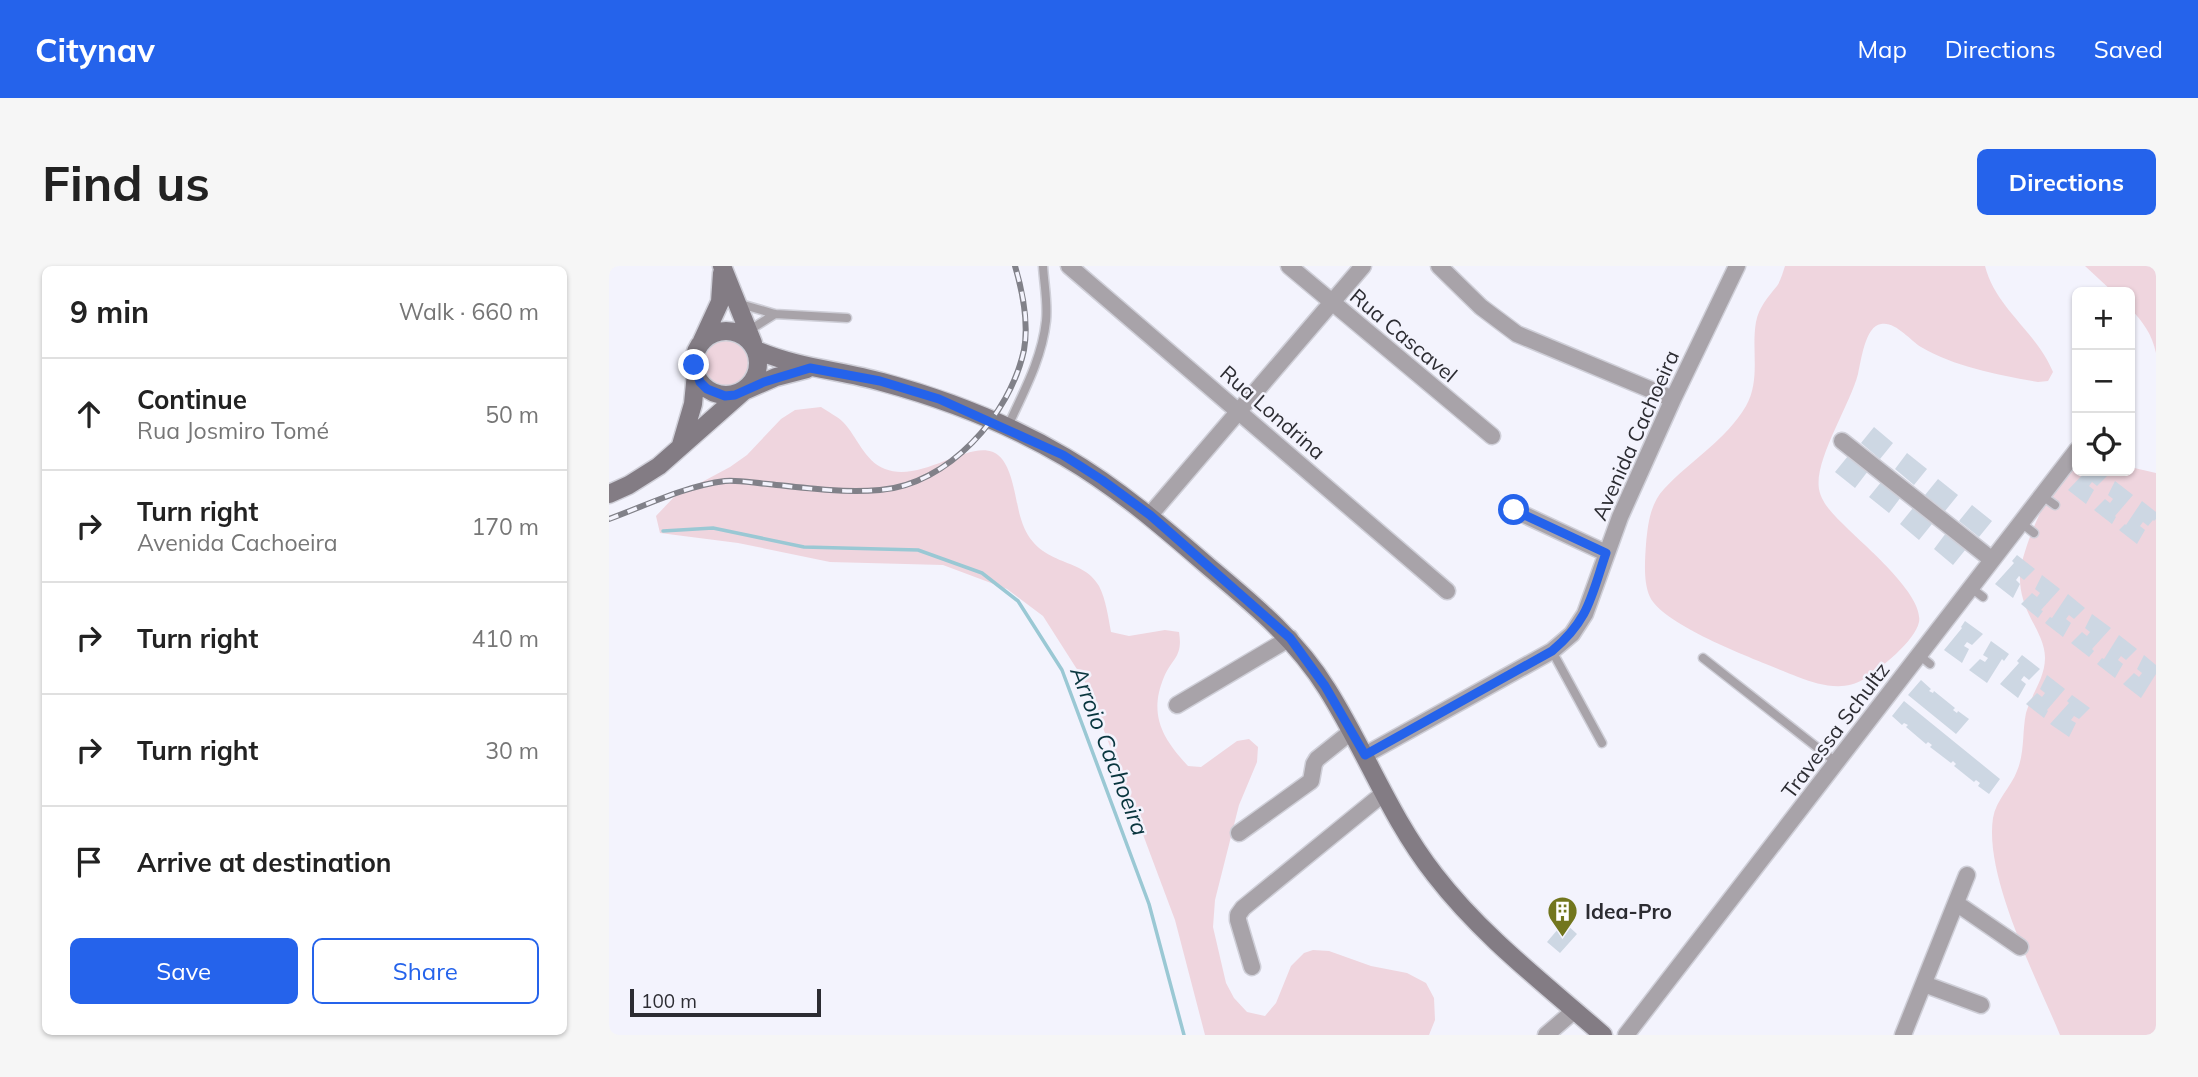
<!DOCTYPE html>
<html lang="en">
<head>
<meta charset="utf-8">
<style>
  :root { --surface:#fff; --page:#f6f6f6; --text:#222; --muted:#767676; --line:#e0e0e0; --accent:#2563eb }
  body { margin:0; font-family:Mulish,sans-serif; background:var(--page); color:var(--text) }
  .controls { position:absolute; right:21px; top:21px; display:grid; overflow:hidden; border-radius:10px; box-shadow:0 2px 5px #0004 }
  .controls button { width:63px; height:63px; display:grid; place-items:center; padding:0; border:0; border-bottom:2px solid var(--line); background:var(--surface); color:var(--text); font:35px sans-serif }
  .scale { position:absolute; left:21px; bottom:18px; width:191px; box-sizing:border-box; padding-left:7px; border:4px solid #2c2c32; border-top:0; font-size:19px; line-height:24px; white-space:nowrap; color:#2c2c32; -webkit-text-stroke:5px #f3f3fd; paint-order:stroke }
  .stop { position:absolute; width:21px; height:21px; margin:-16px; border:5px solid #2563eb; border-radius:50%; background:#fff }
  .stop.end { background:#2563eb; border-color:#fff; box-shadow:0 2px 7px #0008 }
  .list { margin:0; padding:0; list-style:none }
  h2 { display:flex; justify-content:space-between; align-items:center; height:91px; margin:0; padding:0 28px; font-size:30px }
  h2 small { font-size:23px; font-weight:400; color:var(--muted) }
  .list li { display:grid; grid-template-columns:46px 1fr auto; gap:21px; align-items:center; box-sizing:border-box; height:112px; padding:0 28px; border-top:2px solid var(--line) }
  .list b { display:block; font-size:26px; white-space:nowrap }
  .list p { margin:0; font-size:23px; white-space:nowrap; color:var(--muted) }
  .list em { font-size:23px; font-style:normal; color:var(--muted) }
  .actions { display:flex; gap:14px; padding:21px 28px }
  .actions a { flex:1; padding:16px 0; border:2px solid var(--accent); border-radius:10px; text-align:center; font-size:24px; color:var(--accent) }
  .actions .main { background:var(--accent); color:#fff }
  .icon { flex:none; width:38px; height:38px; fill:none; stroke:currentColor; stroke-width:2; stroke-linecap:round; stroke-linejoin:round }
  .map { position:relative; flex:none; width:1547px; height:769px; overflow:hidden; border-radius:10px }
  header { display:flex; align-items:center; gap:42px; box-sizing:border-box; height:98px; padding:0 35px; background:var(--accent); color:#fff }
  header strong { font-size:33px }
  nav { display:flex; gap:38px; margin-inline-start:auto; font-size:24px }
  .intro { display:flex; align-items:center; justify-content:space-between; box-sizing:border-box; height:168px; padding:0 42px }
  h1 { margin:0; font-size:49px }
  .button { padding:18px 32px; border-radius:10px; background:var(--accent); color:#fff; font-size:24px; font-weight:700 }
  main { display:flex; gap:42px; padding:0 42px }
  aside { flex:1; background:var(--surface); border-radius:10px; box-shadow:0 2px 5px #0004 }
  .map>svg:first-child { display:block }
</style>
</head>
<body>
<header>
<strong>Citynav</strong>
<nav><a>Map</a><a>Directions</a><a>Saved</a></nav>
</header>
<div class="intro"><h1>Find us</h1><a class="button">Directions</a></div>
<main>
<aside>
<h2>9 min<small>Walk · 660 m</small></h2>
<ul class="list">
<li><svg class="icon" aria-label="ahead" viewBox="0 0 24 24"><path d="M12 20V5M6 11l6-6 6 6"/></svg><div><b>Continue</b><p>Rua Josmiro Tomé</p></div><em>50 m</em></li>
<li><svg class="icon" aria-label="right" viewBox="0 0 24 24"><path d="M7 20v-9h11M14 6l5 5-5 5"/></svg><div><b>Turn right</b><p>Avenida Cachoeira</p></div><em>170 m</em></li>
<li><svg class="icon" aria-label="right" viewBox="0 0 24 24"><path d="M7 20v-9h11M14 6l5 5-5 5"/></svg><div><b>Turn right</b></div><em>410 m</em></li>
<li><svg class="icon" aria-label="right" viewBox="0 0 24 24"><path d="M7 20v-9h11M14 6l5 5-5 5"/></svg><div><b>Turn right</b></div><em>30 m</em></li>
<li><svg class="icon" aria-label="arrive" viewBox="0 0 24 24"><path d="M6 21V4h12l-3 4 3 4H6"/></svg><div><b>Arrive at destination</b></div></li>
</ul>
<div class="actions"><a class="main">Save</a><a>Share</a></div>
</aside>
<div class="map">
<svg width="1547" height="769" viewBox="0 0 1547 769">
  <rect width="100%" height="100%" fill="#f3f3fd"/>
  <!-- green -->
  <path fill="#efd5de" d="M1176,0H1376C1387,43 1428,66 1444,106L1439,115L1429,116C1390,109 1346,101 1312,81C1301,74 1286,55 1272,58C1256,60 1252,96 1249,108C1241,139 1205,194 1210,223C1213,239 1227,251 1238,262C1256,280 1315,329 1310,356C1306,375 1271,403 1255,413C1235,426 1210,419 1189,411C1156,397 1055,361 1041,331C1034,316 1036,294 1037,278C1039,258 1041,238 1055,223C1082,194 1116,175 1137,140C1152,113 1142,84 1147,56C1150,41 1159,31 1168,20C1172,14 1174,6 1176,0Z
    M1476,0H1547V87C1543,68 1534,56 1521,42V26H1504Z
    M93 97a24 24 0 1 1 48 0a24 24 0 1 1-48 0Z
    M212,141C219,146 228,150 234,156C248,170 255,195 276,203C312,217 358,175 384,186C404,194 406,235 412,253C427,303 473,289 490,320C497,334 499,350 502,366L520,370L556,364L570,366C574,391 564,391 555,411C539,449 554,473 579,500L592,501L628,475L640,473L649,481L648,496L630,539L606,634L604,661L617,717L625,732L638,746L656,750L667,737L682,700L695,687L704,684L720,685L762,700L798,707L817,717L825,732L826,754L820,769H596L566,654L478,419L434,350L398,323L334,299L221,296L129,277L51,267L47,250L65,231L121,201L138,189L172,153L186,144Z
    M1521,201L1547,207V769H1451C1428,713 1375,611 1384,552C1387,534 1402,521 1408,505C1416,486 1413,466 1417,447C1422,429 1436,412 1436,392C1436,371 1419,353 1414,333C1411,322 1410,312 1412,301C1416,278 1443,207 1468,204C1484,202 1504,205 1521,205Z"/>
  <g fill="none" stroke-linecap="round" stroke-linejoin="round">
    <!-- stream -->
    <path stroke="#9ac8d4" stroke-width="3.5" d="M54,265L104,262L195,281L309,284L373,307L409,335L453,404L540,638L575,769"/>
  </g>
  <!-- building -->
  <path fill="#cdd7e3" d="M1265,161L1284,177L1271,193L1252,177Z
    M1298,187L1318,203L1305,219L1286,203Z
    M1239,190L1259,205L1246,222L1226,206Z
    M1477,205H1494L1499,209L1488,220L1483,216L1480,220L1485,224L1477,238L1459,224Z
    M1329,213L1349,229L1336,245L1316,229Z
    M1273,215L1292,231L1280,247L1260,231Z
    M1506,215L1524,229L1506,250L1507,251L1503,258L1485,244L1496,233L1501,237L1504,233L1499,229Z
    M1533,235L1547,246V253L1545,255L1544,254L1539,260L1534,256L1531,260L1536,264L1528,278L1510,264L1516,258L1517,259Z
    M1363,239L1383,255L1370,271L1350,255Z
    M1304,242L1323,258L1310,274L1291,258Z
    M1337,267L1357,283L1344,299L1325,283Z
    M1408,289L1426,303L1415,314L1410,310L1407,314L1411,318L1404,332L1386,318L1405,297L1403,295Z
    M1433,309L1451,323L1432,344L1434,345L1429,352L1412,338L1423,327L1428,331L1431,327L1426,323Z
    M1459,328L1476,342L1465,353L1460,349L1457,353L1462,357L1454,371L1436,357L1441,351L1443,352Z
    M1483,348L1502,362L1483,383L1485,385L1480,391L1462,377L1473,366L1478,370L1481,366L1476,362Z
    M1356,355L1374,368L1363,379L1358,376L1355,380L1360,383L1353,397L1335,384L1353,362L1352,361Z
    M1510,369L1528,383L1517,394L1512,390L1509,394L1514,398L1506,412L1488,398L1493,392L1495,393Z
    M1382,375L1400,388L1395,395L1393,393L1378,417L1360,404L1371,393L1376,396L1379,392L1374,389Z
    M1413,389L1431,403L1420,414L1415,410L1412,414L1417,418L1409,432L1391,418L1410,397L1408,395Z
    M1535,389L1547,399V408L1532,432L1514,418L1525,407L1530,411L1533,407L1528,403Z
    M1438,409L1456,423L1438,444L1439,445L1435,452L1417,438L1428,427L1433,431L1436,427L1431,423Z
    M1312,414L1322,423L1320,425L1324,427L1325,425L1346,442L1344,444L1348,447L1349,445L1360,453L1347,468L1299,429Z
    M1463,429L1481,442L1470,453L1465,450L1462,454L1467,457L1460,471L1441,458L1460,437L1458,435Z
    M1295,435L1391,513L1380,528L1369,520L1371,517L1367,514L1365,516L1345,500L1347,498L1344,495L1342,497L1321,481L1323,479L1319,476L1317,478L1297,461L1299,459L1295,457L1293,459L1283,450Z
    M955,656L968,668L951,687L938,676Z"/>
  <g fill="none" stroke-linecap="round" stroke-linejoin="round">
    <defs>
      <path id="service" d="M128,37L166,48L238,52
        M139,65L166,48
        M398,162C414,127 433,93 437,55C439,37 435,18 434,0
        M1432,229L1446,239
        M1411,256L1425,267
        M1361,321L1374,331
        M943,385L993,477
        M1310,389L1321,398
        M1094,392L1228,497"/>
      <path id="minor" d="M460,0L838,325
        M680,0L883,170
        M830,0L872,41L908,68L1064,133
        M1233,175L1382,293
        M905,244L997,287
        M541,249L754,0
        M568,439L681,372
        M756,489L943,385L963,368L976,348L1011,251L1064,133L1128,0
        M630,567L702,515L705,498L708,493L743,465
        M1347,637L1411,681
        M643,701L629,654V649L634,642L775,527
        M1315,718L1372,739
        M937,769L966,744
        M1017,769L1468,184
        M1294,769L1358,609"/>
      <path id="secondary" d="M113,0L144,77
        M85 97a32 32 0 1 1 64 0a32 32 0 1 1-64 0Z
        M93,75L111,36L113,7
        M147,84C189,102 230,104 273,116C336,133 400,158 456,191C509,222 554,261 600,301C644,338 687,373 718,423C756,483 781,552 826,609C873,670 936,718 994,769
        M72,179L84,138L87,107
        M0,228L20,219L50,200L135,125L167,111L198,103"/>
    </defs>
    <!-- service casing -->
    <use href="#service" stroke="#cfcfd8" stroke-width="11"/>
    <!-- minor casing -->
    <use href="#minor" stroke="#cfcfd8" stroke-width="19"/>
    <!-- secondary casing -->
    <use href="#secondary" stroke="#cfcfd8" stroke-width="21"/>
    <!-- service -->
    <use href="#service" stroke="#a8a3a9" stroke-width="8"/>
    <!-- minor -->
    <use href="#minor" stroke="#a8a3a9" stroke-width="16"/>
    <!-- secondary -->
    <use href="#secondary" stroke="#837c84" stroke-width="18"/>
    <defs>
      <path id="rail" d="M0,253C38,239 76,220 116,215C130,214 145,217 159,218C196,222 233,227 271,224C339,219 401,149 415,84C420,56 414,27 406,0"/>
    </defs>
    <!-- rail casing -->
    <use href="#rail" stroke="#818189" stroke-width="6"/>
    <!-- rail -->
    <use href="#rail" stroke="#f3f3fd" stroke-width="3.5" stroke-dasharray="10" stroke-linecap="butt"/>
  </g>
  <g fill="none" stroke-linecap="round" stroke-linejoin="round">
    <!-- route -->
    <path stroke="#2563eb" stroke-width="9" d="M85,99L91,116L98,123L116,130L126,129L155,116L201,102L271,115L330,133L454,189L493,214L541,249L681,372L716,420L756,489L943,385C980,354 982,331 997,287L905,244"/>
  </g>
  <!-- icons -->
  <defs>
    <symbol id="building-pin" viewBox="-11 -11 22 30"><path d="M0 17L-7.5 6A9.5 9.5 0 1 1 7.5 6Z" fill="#72761e" stroke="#f3f3fd"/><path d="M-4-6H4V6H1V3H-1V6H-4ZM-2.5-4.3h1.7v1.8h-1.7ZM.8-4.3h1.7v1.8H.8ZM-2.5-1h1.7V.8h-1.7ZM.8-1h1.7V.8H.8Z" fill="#fff"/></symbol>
  </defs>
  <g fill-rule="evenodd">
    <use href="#building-pin" x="936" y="628" width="35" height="47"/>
  </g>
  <g text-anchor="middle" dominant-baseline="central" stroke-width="5" stroke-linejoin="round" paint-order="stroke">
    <!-- street labels -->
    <g font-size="21" fill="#2c2c32" stroke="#f3f3fd">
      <text transform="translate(795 69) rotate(40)">Rua Cascavel</text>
      <text transform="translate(664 146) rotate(41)">Rua Londrina</text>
      <text transform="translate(1026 169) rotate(-66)">Avenida Cachoeira</text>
      <text transform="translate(1226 464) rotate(-53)">Travessa Schultz</text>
    </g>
    <!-- poi labels -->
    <g font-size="21" font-weight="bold" fill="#2c2c32" stroke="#f3f3fd" text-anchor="start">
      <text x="976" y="645">Idea-Pro</text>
    </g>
    <!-- water labels -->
    <g font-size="23" font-style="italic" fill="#08353e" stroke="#f3f3fd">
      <text transform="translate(501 485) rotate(69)">Arroio Cachoeira</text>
    </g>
  </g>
</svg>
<div class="controls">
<button>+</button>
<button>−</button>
<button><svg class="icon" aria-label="locate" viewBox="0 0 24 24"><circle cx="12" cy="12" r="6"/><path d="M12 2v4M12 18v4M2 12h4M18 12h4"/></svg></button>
</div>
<div class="scale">100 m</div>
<div class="stop" style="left:905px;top:244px"></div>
<div class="stop end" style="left:85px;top:99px"></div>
</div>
</main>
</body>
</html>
